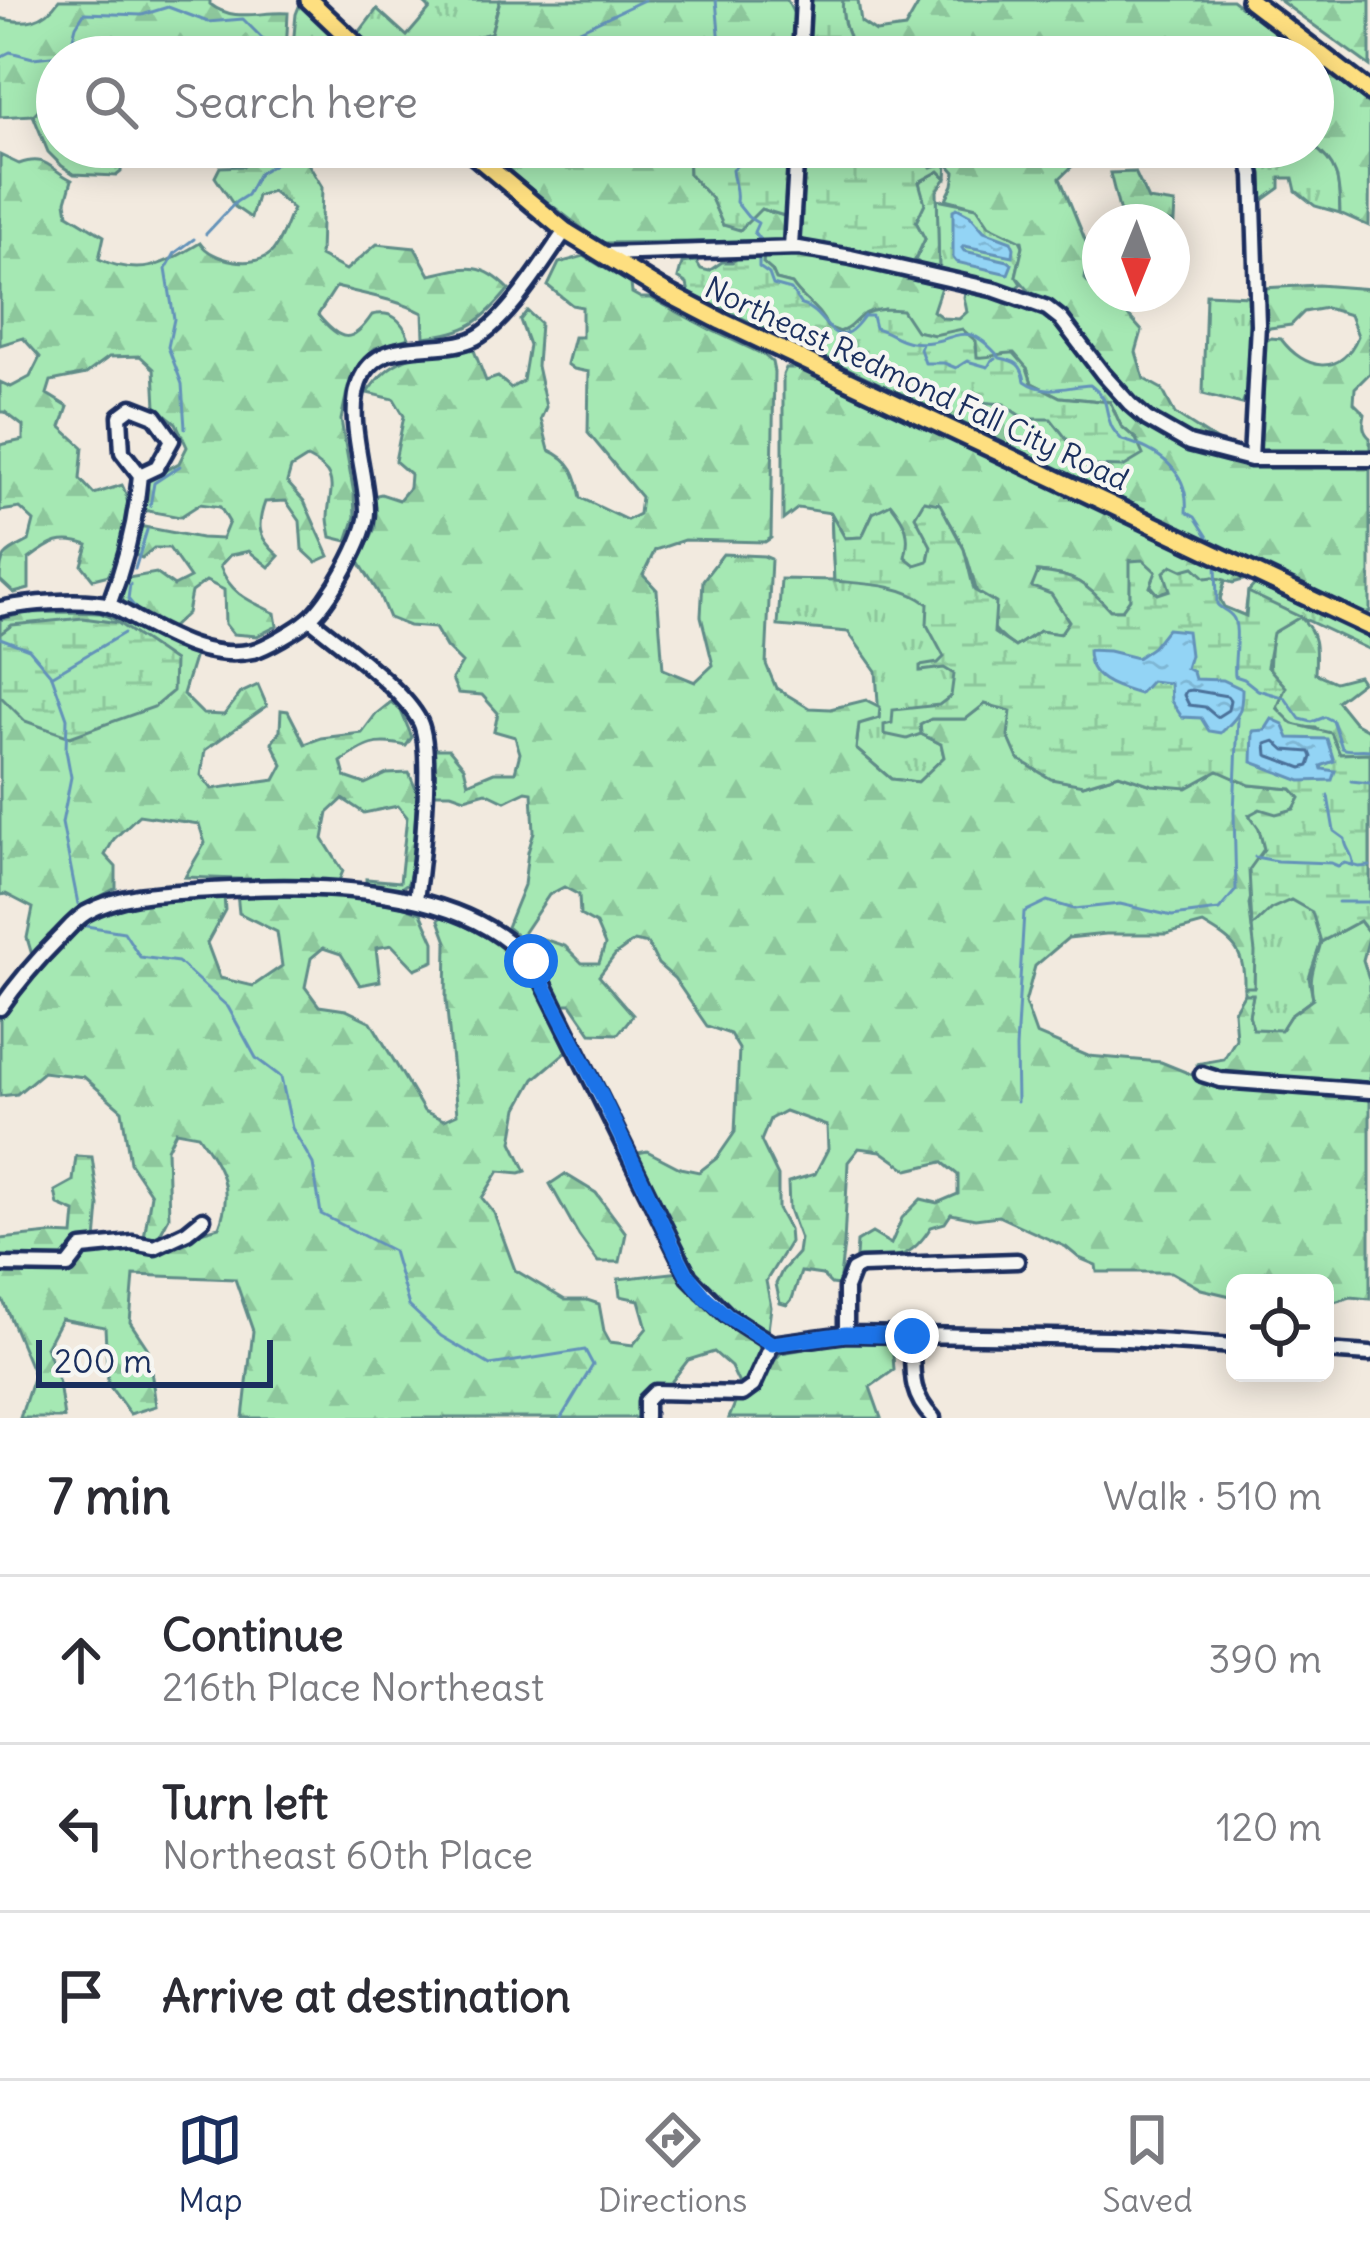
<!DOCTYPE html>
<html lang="en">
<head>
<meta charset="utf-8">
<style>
  :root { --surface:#fff; --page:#f7f7f7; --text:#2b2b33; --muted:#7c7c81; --line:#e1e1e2; --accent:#1b2f5e }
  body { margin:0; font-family:Delius,sans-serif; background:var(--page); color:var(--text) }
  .controls { position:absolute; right:36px; bottom:36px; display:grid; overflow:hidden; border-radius:18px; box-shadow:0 6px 30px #0003 }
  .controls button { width:108px; height:108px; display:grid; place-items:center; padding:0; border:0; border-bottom:3px solid var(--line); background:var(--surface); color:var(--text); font:60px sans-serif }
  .compass { position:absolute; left:1082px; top:204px; width:108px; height:108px; border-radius:50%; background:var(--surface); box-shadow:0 6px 30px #0003; rotate:181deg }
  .scale { position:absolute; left:36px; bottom:30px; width:237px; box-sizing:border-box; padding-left:12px; border:6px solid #1b2f5e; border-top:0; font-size:33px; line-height:42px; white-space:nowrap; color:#1b2f5e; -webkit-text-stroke:9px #f6f6f2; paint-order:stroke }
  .stop { position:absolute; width:36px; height:36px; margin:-27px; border:9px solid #1a73e8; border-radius:50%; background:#fff }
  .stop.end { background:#1a73e8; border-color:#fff; box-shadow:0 3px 12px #0008 }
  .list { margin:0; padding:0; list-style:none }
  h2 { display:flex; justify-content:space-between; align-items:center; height:156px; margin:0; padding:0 48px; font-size:51px }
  h2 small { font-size:39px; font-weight:400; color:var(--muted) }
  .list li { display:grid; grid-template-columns:78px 1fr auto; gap:36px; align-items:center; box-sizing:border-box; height:168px; padding:0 48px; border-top:3px solid var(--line) }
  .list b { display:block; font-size:45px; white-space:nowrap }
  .list p { margin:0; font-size:39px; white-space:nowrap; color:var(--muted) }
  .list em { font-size:39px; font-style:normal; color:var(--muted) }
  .icon { flex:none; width:66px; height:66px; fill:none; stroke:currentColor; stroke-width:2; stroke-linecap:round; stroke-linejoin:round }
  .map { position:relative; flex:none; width:1370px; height:1418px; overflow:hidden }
  .search { position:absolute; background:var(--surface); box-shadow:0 6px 30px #0003; left:36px; right:36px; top:36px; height:132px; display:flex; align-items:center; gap:30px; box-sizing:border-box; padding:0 42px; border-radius:66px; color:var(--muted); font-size:45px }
  .sheet { height:660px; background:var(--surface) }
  nav { display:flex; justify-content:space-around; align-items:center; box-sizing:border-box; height:168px; border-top:3px solid var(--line); background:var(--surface); font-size:33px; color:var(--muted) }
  nav a { display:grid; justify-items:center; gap:6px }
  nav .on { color:var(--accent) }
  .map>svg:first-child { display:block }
</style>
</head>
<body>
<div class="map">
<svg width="1370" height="1418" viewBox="0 0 1370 1418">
  <defs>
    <pattern id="grass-tufts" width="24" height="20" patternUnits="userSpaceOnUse" patternTransform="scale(3)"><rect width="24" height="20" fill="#a5e8b3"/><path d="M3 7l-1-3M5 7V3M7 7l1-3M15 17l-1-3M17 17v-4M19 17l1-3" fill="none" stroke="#8dc79c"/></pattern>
    <pattern id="forest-firs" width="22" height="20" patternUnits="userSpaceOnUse" patternTransform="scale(3)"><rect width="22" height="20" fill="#a5e8b3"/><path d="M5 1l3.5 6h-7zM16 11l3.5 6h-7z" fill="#8dc79c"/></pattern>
    <pattern id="wetland-marsh" width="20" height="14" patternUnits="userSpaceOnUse" patternTransform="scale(3)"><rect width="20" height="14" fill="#a5e8b3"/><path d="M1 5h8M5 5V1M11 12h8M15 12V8" fill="none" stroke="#8dc79c"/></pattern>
    <pattern id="water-ripples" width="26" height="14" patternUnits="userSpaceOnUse" patternTransform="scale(3)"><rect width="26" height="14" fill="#93d4f5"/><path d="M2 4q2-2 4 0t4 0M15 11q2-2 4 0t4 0" fill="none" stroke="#7eb6d4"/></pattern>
  </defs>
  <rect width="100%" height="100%" fill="#f2eadf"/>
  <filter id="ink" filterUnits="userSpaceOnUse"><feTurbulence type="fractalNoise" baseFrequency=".00833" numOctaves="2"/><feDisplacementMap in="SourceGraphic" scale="24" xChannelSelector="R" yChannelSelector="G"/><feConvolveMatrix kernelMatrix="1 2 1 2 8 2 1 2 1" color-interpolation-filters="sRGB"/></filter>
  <g filter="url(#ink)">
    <!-- grass -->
    <path fill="url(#grass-tufts)" stroke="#608c88" stroke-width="3" d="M421,0H500L491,33L451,44L435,57H387L358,34L377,9L407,36L430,9Z
      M57,97V147H122L121,172L116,176L74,174L62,166L48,152L33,115L51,98Z
      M1313,146C1340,165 1339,183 1340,213L1315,206L1296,191L1293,178H1280V188L1262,201L1258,200V148L1269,153L1289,147Z
      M937,199L977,207L989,225L1019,238L1023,246L1016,276L1021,284L1016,288L939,273Z
      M1206,294L1250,296L1249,387L1242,404L1203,394Z
      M831,513L1225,580L1220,599L1223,607L1245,616L1248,592L1257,582L1370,637V650L1300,617L1273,633L1360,756L1370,753V934L1360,921L1321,942L1309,978L1313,999L1290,1016L1281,1031L1253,1029L1249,1015L1253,995L1244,994V987L1254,986C1255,947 1249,909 1249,870L921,734L941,744L944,757L918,782L891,779L856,749L859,723L879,718L876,671L848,632L778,626L781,579L834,580Z"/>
    <!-- forest -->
    <path fill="url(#forest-firs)" stroke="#608c88" stroke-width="3" d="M59,0H210V4C234,23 260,11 288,13L286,54L283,57H57V97L51,98L33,115L0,117V18C25,25 44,22 59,0Z
      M500,0H787L797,20L795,57H750L751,50L717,52L714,57H435L451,44L491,33Z
      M843,0H858L861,22L876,32L905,28L921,0H1232L1308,57H861C849,42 840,19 843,0Z
      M1279,0H1370V66Z
      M300,4L358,57H292L296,14Z
      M1313,61L1370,105L1369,226L1340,213C1339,183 1340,165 1313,146Z
      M247,147H312L306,160L322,187L320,256L346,270L377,244L415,248L430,275C467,267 481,261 509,289C482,322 467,333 424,337L423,313C396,299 366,295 336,287L318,315C340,342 352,345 372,315C392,310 402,320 409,338L375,348L359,364L348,387L341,420L354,494L355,517L347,541L331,537C330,530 328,524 328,517C329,489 342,475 307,458L291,468L287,482L304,501L329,556L316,562L302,549L300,521L286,501L265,502C256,527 258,538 279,556L269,567L249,551L230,555L220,566C230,594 250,601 275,613L277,626L257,636L233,634L225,624L224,590L206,581L191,592L187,613L171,628L144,619L123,603L122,588L128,578L156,573L174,586L190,578L169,548H154L142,558L133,554L139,526L201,538L222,539L229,522L220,507L200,504L180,517L143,510L148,480L179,463L187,447L176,423L156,407L154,369L140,356L109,357L86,374L51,381L47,394L68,407L61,427L83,447L80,479L94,494L122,485C138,515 119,545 109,575L93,579L82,565L88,545C62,536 51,542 29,559V589L14,593L0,580C0,553 6,553 29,541L34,521L20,508L0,511V445L23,440V426L5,412H0V382L11,387L30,377L40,357L23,338L0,345V155L19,164C47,154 49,169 72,180L66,201L68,214L104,236L99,259C141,278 163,265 200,243C212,261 254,269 271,253C281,243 286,223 293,209L272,191L257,196L251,218L235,207L215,177L220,167L244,166L249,154Z
      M481,147H688L689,174L711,198L723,225L761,209L788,217L786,238L782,241L601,243L503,168L504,157L497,152L489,155Z
      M917,147H1098L1090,149L1060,178L1088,247L1100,252V263L1087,261L1085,279L1100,296L1133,298L1126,313L1142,331L1136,352L1144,379L1162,389L1175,414L1217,441L1216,447L1187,437L1164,425L1137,402L1103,366L1053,303L1033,295L1016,276L1023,246L1022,241L989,225L977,207L946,199L953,185L955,172L947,163L931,167Z
      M939,171L946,178L937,191L939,273L929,271L915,260L925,239L916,222L919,182Z
      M1135,172L1148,200L1175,204L1172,254V222H1128L1120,213L1110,173Z
      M764,251C825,253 883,269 942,284L933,311L943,318L959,319L967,312L964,297L966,287L1000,295L1049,314L1140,417L1247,463L1274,465L1370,462V612L1362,615L1220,552L1148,513L959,421L970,400L1003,404L1025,419L1050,418L1068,439H1136L1121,426L1110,402L1060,397L1032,383L1027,368L977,357L934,335L915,331L884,309L862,315L851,328L839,332L827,327C821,310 803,301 792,284L776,280L772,271L763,263Z
      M584,256L631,284L632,293L641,298H651L711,330L764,355L772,362L774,372L771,538L765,542L684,540L655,550L643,575L657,590L663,669L695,682L713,665L701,616L703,580L723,554L764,556L771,559L766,664L776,688L809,708L830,709L866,700L880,707L879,718L859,724L856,749L891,779L918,782L944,757L941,744L921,734L920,725L931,719H965L985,704L1011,711L1083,785L1119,774L1152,785L1218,770L1250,785L1292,789L1300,798L1294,809L1276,815L1259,829L1264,849L1249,904L1255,952L1254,987H1244C1245,949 1233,942 1203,924L1167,934H1106L1068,938L1035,966L1025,1003L1036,1034L1088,1056L1161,1062L1215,1084L1370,1096V1299L1351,1297L1334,1302L1325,1293V1283H1235V1297L1201,1289L1171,1272H1097L1096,1265L1079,1258L1066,1247L998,1216L975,1219L951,1214L945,1223L931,1227C909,1262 895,1258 856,1257L857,1242L872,1233L891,1244L902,1218L921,1199L937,1203L958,1194V1175L942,1162L908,1170L881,1151L859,1148L848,1162L844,1244L839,1285L831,1284L822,1275L801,1272L792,1299L787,1305L780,1303L776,1284L782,1271L798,1253L800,1239L789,1209L788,1182L815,1174L828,1149L827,1126L785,1111L770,1119L761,1141L778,1176V1209L789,1229L790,1242L766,1281L771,1307L768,1330L751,1324L720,1302L699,1282L638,1153L647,1151L680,1168L699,1172L717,1158L735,1132L739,1049L730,1034L707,1026L674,978L658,964L648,944L634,941L615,955L599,976L633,1015L618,1034L591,1033L571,1004H562L530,950L540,938L565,946L582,963H599L605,945L596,924L580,915L579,895L564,887L549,895L520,938L507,927L524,885L528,852L534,832L532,792L526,791L505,801L486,792L465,798L451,793H429L433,749H449L464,767L468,783L494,772H515L520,753L515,737L494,731L498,713L482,695L458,693L452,679L462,663L446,647L435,628L409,626L389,618L379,594L359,562L375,528L373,496L381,494L399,500L409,488L410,474L395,461L404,416L394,399L367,393C395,350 426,354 473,348L486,381L498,377L511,388L523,381L529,345L520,320L527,311L540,323L537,366L546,407L541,419L549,450C572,460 577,475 581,498L627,520L639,514L641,497L588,433L589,372L574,369L567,364L574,337H582V307L572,305L548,286L559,263Z
      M1318,285L1370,289V373L1355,388L1354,403L1365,414C1363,424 1362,431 1370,438V454H1256L1261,344L1271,338L1281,339C1304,370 1341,378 1358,336L1350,315L1326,308L1304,312L1291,325L1270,328L1261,334L1263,288Z
      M786,368H797L1220,562L1244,576L1243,580L1233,583L1213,577L1158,594L1131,562L1130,599L1123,610H1110C1087,584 1073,574 1038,572L1069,621L1060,634L1039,631L1015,647C973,620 980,588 963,547C957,532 947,518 939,504L928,561L915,566L905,557L873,513L862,537L845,538L831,513L798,508L783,520V375Z
      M69,612L100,613L195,655L183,694L203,714L224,715L241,693L258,685L267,706L205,750L201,775L212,789L275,780L283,765L272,743L280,730L281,710L288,711L305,744L321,738L362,733L376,714L391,702L401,711L412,737L406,746C376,739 366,744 341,762L345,777L365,784L387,774L409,773L417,792L412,868L408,883L398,890L366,885V879L400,882L407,817L398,806L364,813L343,799L328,813L323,839L343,871L338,883L185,877L205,843L199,824L139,815L114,839L105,855L116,867V888C78,907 59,924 32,955L27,938L33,908L6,894L0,895V620L23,613Z
      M1300,617C1318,633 1316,650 1315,673L1335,682L1358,676L1362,682L1337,701L1354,722L1370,731V753L1340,754L1316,728C1309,727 1302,728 1296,725C1265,712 1268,660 1272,633Z
      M237,893C298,895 364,889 421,913L434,942V961L415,969L392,945L376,948L380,981L360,985L341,954L323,948L311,958L305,987L319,1006L346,1010L371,1022L424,1111L444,1120L457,1114L446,999L447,942L439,920L444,915L503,946L529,974L567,1051L534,1079L518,1108L512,1142L526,1171L520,1173L499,1171L482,1198L494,1213L515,1270L565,1300H587L599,1304L604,1331L610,1342L633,1345L647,1328L639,1300L620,1296L618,1279L680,1272L696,1298L757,1339L763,1351L747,1382L740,1386L731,1367L714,1352L688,1360L669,1385L650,1387L642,1397L641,1418H243L253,1331L235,1279L134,1275L130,1322L148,1349L156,1406L130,1414L108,1384L105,1327L61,1319L46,1347L59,1383L64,1418H20L34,1375L3,1301L0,1300V1270L67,1273L84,1252L136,1249L219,1227C234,1188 221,1168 198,1135L176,1131L167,1149L169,1217L157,1240L144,1238L151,1194L130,1163L122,1110L84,1077L43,1072L17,1094L0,1096V1019L26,981L86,922L109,910L138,903L224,895L225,910L207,943L220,978L253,986L282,966L277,932L239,913Z
      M1360,921L1370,934L1363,960L1370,982V1086L1227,1074L1196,1064L1224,1059L1236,1039L1234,1011L1244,994H1253L1249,1015L1253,1029L1281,1030L1290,1016L1313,999C1308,975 1315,965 1321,942Z
      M76,1156L92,1157L99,1206L96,1241L79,1245L60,1260H0V1239L50,1234L73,1235L75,1212L58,1205L55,1191L73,1181Z
      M565,1174L596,1193L626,1233L620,1262H598L579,1236L550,1184Z
      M858,1340L892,1341L894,1370L870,1387L881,1418H729L736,1401L754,1395L768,1368L781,1353Z"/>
    <!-- wetland -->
    <path fill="url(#wetland-marsh)" stroke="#608c88" stroke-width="3" d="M807,0H843C840,19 849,42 861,57H804Z
      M688,147H790L788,217L761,209L740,230L723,225L711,198L689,174Z
      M800,147H917L931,167L947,163L946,178L939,171L919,182L925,203L916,222L925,239L915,260L929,271L801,243L797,240Z
      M764,251L763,263L772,271L776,280L792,284C803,301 819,307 827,327L840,332C852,328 853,321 863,315C874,308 889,309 902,310L916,331L934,335L962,329L976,341L977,357C991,359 1000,352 1014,353L1027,368L1032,383L1060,397L1110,402L1121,426L1136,439L1143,455L1123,467L1088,466L1051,419H1025L1003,404L970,401L959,421L689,293L687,284L678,278L682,263L696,261L701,269L709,271L722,262H732L745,252Z
      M924,501L940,504L964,549L974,590L996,603L994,633L1015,647L1040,631L1060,634L1069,621L1051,594L1032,587L1038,572C1073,574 1087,584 1110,610H1122L1130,599V561L1143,560L1156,572L1150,587L1158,594L1170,590L1164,572L1172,565L1183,570L1194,567L1206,578L1213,577L1225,580L1220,599L1224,607L1246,616L1248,592L1300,617L1273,633L1267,666L1286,687L1277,708L1293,724L1331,733L1340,754L1370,753V934L1360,921L1321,942L1312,912L1291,900L1271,909L1252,927L1249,870L1264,849L1259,829L1249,815L1260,809L1276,814L1294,809L1300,798L1292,789L1250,785L1218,771L1187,788L1152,785L1119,774L1083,785L1051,779L1018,759L1008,736L1011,711L985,704L966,719H931L920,725L921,734L907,739L884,734V725L892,723L893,710L939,705L951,696L954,674L944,668L920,671V666L938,663L944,657L927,625L928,604C902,584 866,584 834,581L831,513L845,538L862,537L873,513L891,504C906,523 911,534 905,557L915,565L928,561L931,546L915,516Z
      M83,618L118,623L174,661L173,691L154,707L70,737L25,721L0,696V634L12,625Z"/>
    <!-- water -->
    <path fill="url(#water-ripples)" stroke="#6392b9" stroke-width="3" d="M957,208L970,215L984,231L1011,241L1014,248L1013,256L964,246L962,248L964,251L1008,261L1012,264L1008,274L956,262L953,258V210Z
      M1167,629L1187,631L1190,655L1186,668L1193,672L1195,679L1223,680L1242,689C1242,715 1238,716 1221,733L1209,731L1201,718L1182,717L1171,701L1170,683L1151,681L1139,694C1115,687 1088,680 1088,650L1109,651L1137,658L1153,647Z
      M1272,719L1283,724L1289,738L1327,739L1334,761L1321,766L1322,769L1335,771L1332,780L1301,781L1252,762L1253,731L1265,730Z"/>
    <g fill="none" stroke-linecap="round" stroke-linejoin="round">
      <!-- shore -->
      <path stroke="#4b719a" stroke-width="3" d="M1192,690L1227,696L1230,700L1228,710L1217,717L1205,707L1189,705L1184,695L1186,691Z
        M1275,741L1285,750L1310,752L1312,757L1309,766L1302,768L1267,755L1266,744Z"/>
      <!-- stream -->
      <path stroke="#6392b9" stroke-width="3" d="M716,0L720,44L739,54L740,57
        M0,57L10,52L33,58L69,54L76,26L84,13L142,15L168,7L208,22L243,19L271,47L284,50
        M459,57L496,50L510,52L522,45L552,43L644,0
        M745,147L741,162L732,170C733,183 738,187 736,202L748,217L758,223L754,232L760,240V247
        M206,234L236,202L247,195L259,173L280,161L285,147
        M759,256V267L769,274L773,285L791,290L801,305C829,311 832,361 864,316H872L875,328C889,331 897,340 911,342C956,348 961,312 1000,358C1016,361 1022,364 1025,381C1046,396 1067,386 1090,385C1111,401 1103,406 1111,425C1113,431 1118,435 1122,440C1156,449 1190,470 1186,512L1195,517L1213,545
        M922,344L920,349L925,363H944L956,368L967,361L988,367L992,360L996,359
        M185,428L182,384L168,347L174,319L166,269L175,253L194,239
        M150,506L154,483L180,466
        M1216,560L1217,604C1221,609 1228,611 1232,616C1241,625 1233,661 1235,676L1244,679L1258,690L1285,698L1300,719L1312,722L1325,717L1333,721L1342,748C1350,752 1360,748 1370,750
        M135,569L147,530
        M130,584L128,599L137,610
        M0,638L29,649L52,676L67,718L66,750L71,777L62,823L78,904
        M53,675L124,633
        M1351,781L1370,783
        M1328,796L1334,831L1345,839C1345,849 1353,853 1353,863
        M1255,857L1277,861L1331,863L1338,866L1345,863L1359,867L1370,866
        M1338,902H1370
        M86,926L124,932L140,957L178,962L228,1007L256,1058L281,1077L292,1128L313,1164L321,1214L393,1251L409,1306L441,1336L490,1365L585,1350L593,1365L561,1418
        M1017,1102L1016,1048L1024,912L1047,901L1074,909L1120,904L1172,916L1219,910L1236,890L1234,813L1238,718"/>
      <defs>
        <path id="minor" d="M800,57L803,0
          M1246,147L1253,175L1258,324L1251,459
          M791,247L797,147
          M604,254L799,248L851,257L996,290L1047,308L1061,319L1103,374L1130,404L1147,419L1189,443L1251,459H1370
          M109,605C126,562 136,521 140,475L157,467L172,440L155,416L132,407L120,416L122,452L140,475
          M0,609C26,603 83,598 109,605C119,608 131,617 141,622C175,640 212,660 253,651C265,648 298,629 308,620C329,604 368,535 367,510C366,472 346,419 359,383C377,334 433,355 471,340C504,327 544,261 565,231
          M310,619C341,645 402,687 420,722C434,751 421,864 416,900
          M0,1008C18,982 36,961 59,938C67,930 76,919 86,913C124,892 168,893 211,890C311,883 481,882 541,978L689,1277L727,1315L772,1344
          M1202,1074L1221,1080L1370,1091
          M0,1265L68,1266L82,1248L133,1243L155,1247L187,1232L203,1219
          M846,1334V1288L853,1270L861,1266L1017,1261
          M912,1336C913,1370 908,1393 933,1418
          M772,1344L846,1334L1111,1338L1235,1346
          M1325,1351L1370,1354
          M646,1418V1401L655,1392L742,1394L753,1386L772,1344"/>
        <path id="major" d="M309,0L369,57
          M1250,0L1370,92
          M465,147L565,231L663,291L721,321L1370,627"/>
      </defs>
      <!-- minor casing -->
      <use href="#minor" stroke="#1b2f5e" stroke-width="21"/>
      <!-- major casing -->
      <use href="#major" stroke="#1b2f5e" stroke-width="24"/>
      <!-- minor -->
      <use href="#minor" stroke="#f6f6f2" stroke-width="12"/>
      <!-- major -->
      <use href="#major" stroke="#fedf80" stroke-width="15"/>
    </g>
  </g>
  <g fill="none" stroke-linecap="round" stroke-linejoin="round" filter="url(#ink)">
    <!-- route -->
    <path stroke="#1a73e8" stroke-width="15" d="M531,961L602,1097L678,1257L688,1276L706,1298L727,1316L772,1344L846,1334L912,1336"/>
  </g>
  <g text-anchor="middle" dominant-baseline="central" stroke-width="9" stroke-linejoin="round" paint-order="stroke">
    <!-- street labels -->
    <g font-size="30" fill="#1b2f5e" stroke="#f6f6f2">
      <text transform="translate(917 383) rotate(25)">Northeast Redmond Fall City Road</text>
    </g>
  </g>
</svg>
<div class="controls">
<button><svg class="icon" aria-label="locate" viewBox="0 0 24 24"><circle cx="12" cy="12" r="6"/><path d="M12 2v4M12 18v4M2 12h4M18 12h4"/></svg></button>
</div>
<svg class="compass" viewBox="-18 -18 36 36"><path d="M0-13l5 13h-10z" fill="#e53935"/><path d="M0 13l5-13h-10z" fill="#7c7c81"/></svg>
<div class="scale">200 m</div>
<div class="stop" style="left:531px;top:961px"></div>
<div class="stop end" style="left:912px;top:1336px"></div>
<div class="search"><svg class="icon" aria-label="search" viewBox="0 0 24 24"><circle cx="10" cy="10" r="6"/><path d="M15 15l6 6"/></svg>Search here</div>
</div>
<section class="sheet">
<h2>7 min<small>Walk · 510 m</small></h2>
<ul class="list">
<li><svg class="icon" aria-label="ahead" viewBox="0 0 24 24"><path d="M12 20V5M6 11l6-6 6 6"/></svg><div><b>Continue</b><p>216th Place Northeast</p></div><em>390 m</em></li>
<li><svg class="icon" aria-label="left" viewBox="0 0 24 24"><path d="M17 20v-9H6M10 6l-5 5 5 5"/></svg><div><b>Turn left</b><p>Northeast 60th Place</p></div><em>120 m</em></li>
<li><svg class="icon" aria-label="arrive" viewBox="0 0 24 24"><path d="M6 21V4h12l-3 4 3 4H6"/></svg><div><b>Arrive at destination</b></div></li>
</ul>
</section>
<nav>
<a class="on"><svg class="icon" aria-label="map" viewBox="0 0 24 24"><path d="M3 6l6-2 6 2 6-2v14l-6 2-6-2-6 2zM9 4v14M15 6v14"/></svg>Map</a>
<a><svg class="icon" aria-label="directions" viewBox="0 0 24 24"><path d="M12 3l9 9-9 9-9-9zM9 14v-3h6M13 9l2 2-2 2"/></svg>Directions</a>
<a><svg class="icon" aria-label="saved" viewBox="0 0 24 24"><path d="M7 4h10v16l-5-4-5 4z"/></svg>Saved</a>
</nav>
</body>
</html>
